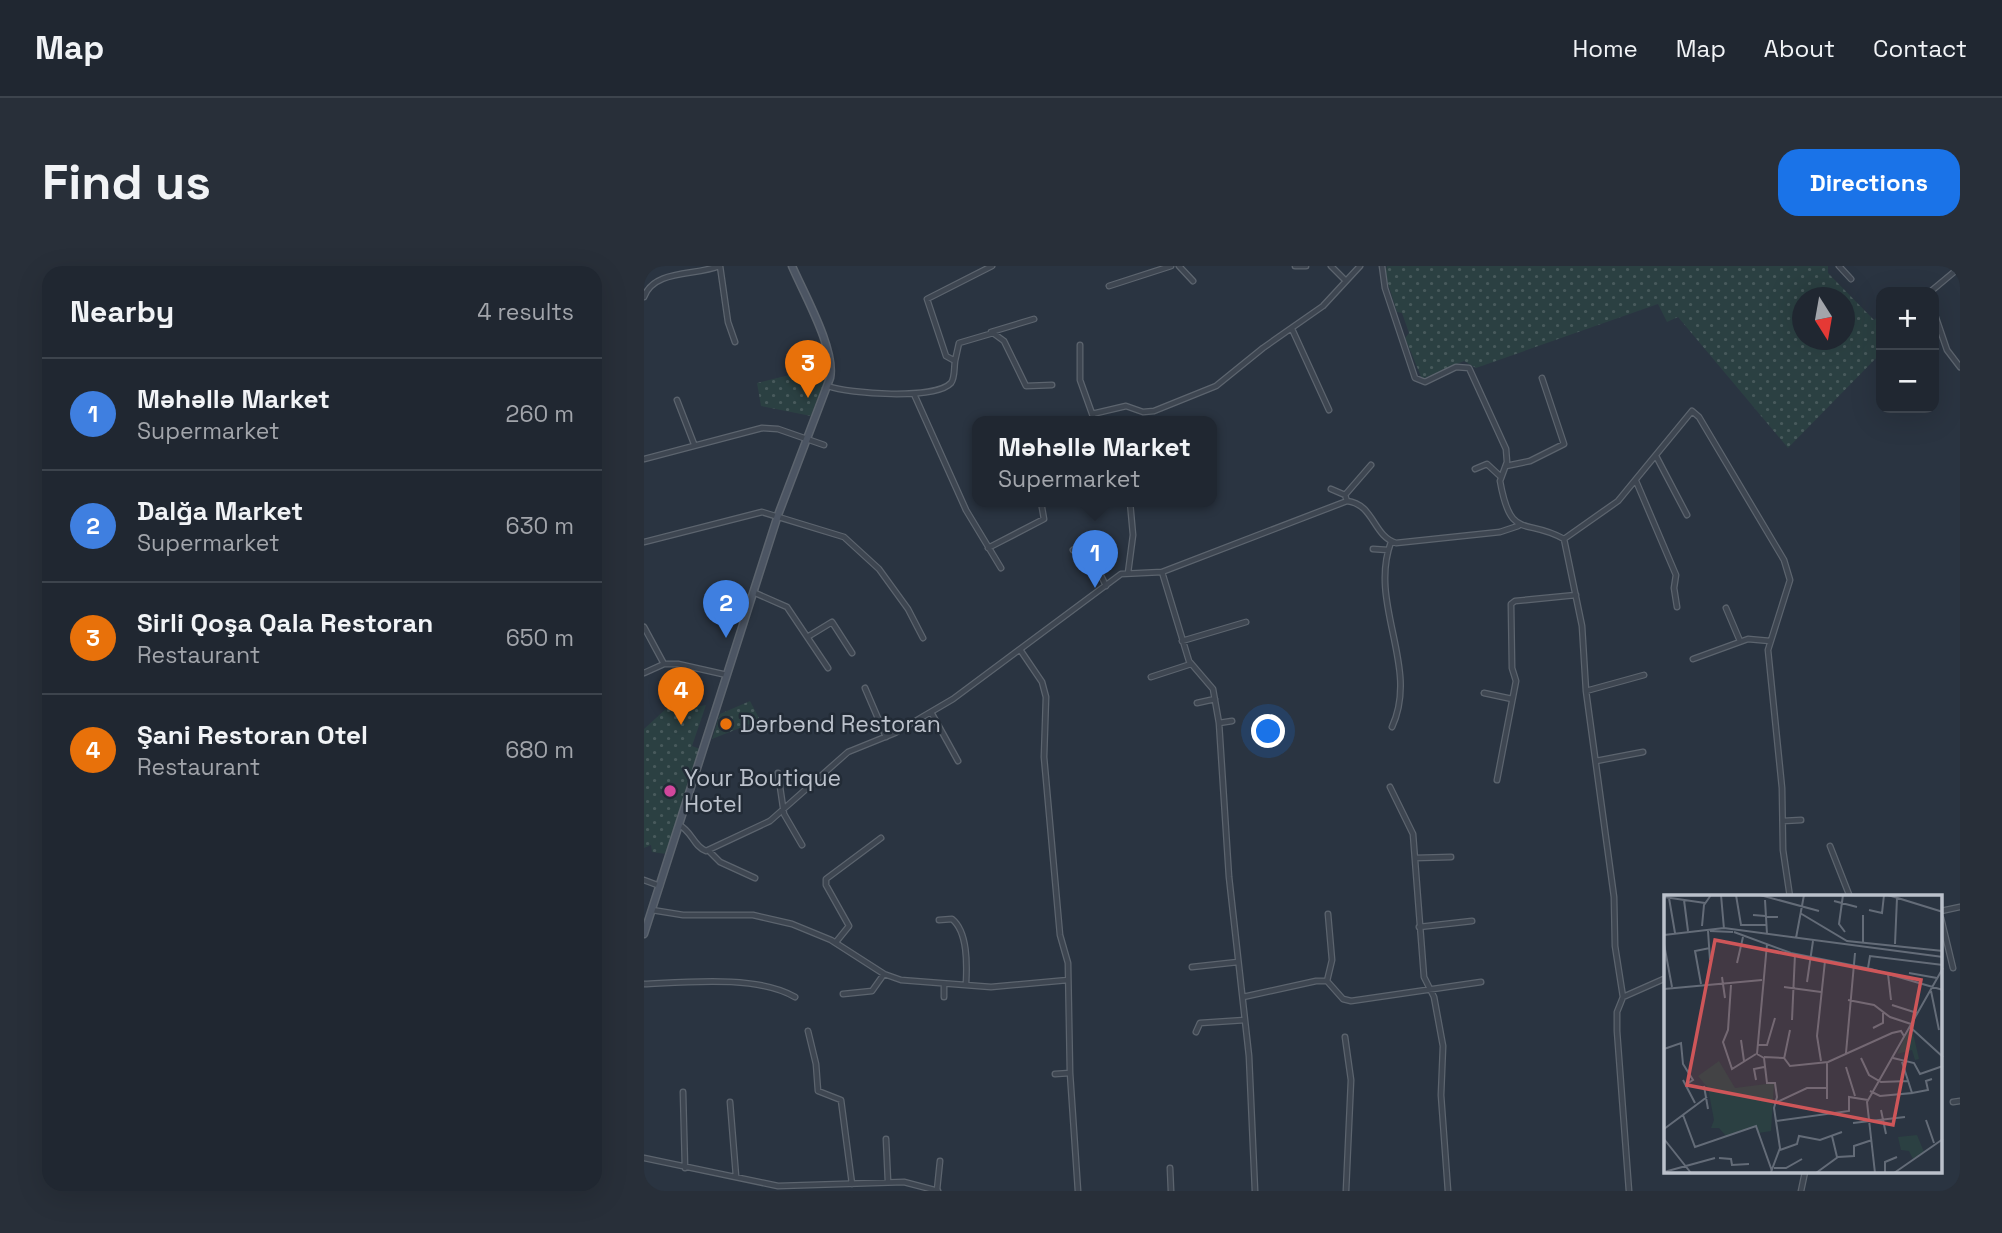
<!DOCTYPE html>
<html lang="en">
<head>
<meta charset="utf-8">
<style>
  :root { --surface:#202731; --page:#282f39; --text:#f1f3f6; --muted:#a2a5ab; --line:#3d444d; --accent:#1a73e8 }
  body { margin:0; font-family:"Space Grotesk",sans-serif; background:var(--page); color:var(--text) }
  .controls { position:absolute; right:21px; top:21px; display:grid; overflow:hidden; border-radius:14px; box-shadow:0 7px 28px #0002 }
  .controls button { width:63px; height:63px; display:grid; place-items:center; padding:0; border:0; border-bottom:2px solid var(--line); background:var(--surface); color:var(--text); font:35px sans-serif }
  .compass { position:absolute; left:1148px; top:21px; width:63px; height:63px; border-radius:50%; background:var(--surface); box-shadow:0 7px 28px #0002; rotate:169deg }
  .you { position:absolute; left:625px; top:466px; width:24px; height:24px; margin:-18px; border:5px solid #fff; border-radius:50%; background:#1a73e8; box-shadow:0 0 0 10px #1a73e833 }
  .badge { display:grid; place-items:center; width:46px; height:46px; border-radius:50%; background:var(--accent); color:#fff; font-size:23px; font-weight:700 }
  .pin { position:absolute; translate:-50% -58px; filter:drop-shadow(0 2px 4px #0008) }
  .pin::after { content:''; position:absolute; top:37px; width:24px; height:21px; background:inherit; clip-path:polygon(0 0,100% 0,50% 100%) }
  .popup { position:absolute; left:328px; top:150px; width:245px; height:91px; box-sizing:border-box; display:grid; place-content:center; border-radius:14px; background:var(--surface); filter:drop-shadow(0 2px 5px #0005); font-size:23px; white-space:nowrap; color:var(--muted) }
  .popup b { font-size:26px; color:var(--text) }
  .popup::after { content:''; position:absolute; left:50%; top:100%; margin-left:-14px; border:14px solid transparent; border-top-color:var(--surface) }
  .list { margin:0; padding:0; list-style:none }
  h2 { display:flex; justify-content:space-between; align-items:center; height:91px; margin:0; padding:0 28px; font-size:30px }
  h2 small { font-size:23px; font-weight:400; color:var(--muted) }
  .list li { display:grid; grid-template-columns:46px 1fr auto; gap:21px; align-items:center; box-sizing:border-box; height:112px; padding:0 28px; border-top:2px solid var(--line) }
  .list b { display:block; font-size:26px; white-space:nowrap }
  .list p { margin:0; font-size:23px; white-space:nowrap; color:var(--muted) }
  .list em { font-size:23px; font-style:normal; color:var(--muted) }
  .map { position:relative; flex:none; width:1316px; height:925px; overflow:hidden; border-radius:21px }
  header { display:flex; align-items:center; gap:42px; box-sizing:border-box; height:98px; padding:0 35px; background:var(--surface); border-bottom:2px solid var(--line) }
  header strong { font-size:33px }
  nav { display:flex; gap:38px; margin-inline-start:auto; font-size:24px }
  .intro { display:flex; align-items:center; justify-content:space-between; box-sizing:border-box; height:168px; padding:0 42px }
  h1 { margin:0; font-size:49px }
  .button { padding:18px 32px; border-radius:21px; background:var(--accent); color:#fff; font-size:24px; font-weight:700 }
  main { display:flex; gap:42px; padding:0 42px }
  aside { flex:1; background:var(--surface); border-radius:21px; box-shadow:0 7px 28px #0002 }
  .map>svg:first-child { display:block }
</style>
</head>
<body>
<header>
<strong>Map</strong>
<nav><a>Home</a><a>Map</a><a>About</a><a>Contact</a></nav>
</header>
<div class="intro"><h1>Find us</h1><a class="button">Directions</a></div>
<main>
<aside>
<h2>Nearby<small>4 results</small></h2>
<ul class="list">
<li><span class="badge" style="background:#3f7fe0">1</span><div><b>Məhəllə Market</b><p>Supermarket</p></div><em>260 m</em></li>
<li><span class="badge" style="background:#3f7fe0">2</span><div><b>Dalğa Market</b><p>Supermarket</p></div><em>630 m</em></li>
<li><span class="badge" style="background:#e8710a">3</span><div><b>Sirli Qoşa Qala Restoran</b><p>Restaurant</p></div><em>650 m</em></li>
<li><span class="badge" style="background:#e8710a">4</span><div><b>Şani Restoran Otel</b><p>Restaurant</p></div><em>680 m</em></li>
</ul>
</aside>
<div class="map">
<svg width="1316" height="925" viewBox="0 0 1316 925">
  <defs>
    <pattern id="park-dots" width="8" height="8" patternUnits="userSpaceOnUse" patternTransform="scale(1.75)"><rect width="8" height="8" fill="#2b4042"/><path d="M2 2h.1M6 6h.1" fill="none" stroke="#485a5c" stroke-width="1.8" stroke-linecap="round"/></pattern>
  </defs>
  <rect width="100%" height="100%" fill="#2a3441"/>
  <!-- park -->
  <path fill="url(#park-dots)" fill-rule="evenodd" d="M743,0H1184V7L1230,54L1237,47V87L1144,182L1034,51L1023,56L1014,38L832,102L820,95L778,113L761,72L765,67L758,47L753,46L741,8ZM1158,32H1200V74H1158Z
    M182,100V111L167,150L117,140L113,117Z
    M106,435L116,454L68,473L76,448Z
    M62,439L48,480L56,483L22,588L8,586L7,579L0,582V463L24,441L40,443Z"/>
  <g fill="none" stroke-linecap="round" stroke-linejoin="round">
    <defs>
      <path id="street" d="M76,0L84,56L91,76
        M535,0L549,15
        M651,0H662
        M687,0L701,14
        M738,0L741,22L771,112L781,116L812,101L825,102L862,183L863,196L856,215C867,276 881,251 920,273
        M1195,0L1207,13
        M465,20L527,0
        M1286,26L1316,1
        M0,31C10,3 52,10 75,0
        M1290,46L1303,84L1316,101
        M648,63L685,144
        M347,66L390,53
        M436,79V114L451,156
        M311,95L315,77L349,67L360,75L382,120L408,119
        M184,120C205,128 291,134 307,117C311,112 310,102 311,95L302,90L283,33L348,0
        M270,128L322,244L357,302
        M33,134L50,178
        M448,148L482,140L499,146L510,145L572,120L619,82L679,40L716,0
        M1012,190L1043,249
        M0,193L118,162L134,163L180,179
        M862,200L886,195L920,178L898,112
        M831,203L843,198L856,210
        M992,215L1032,309L1030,322L1033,341
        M687,223L701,229
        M703,235L701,229L727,199
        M920,273L974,235L1048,145L1055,151L1140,294L1146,314L1124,384L1138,522L1139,584L1146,631
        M920,273L938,360L942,425L970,631L971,680L979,731L973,746V765L985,925
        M0,276L118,246L200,271L235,303L264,343L279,372
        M747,276C724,338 776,401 748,461
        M344,282L400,253L397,236
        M729,283L744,284
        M429,284L441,276L462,320
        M518,306L545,395L569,423L575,457L585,611L605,790L611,925
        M484,307L489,269L486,236
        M109,326L143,341L184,402
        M1082,342L1096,375
        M0,361L20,398
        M165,370L188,356L208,387
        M538,375L602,356
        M377,385L398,416L402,431L400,491L416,669L424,697L426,807L434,925
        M1049,393L1104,373L1126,375
        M0,407L20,398H34L83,409
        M507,411L547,398
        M221,422L242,471
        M942,425L1000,409
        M840,427L868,433
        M553,437L571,433
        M287,446L314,495
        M575,457L588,455
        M952,495L999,486
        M134,507L140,548L158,579
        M853,514L872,415L868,402L867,338L871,335L932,329
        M746,521L769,568L780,711L790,731L799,780L797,829L804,925
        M1139,555L1157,554
        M35,559C48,565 49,580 62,585L126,555L204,486L251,467L309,433L477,308L518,306L703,235C730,238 729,270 752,277L856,266L874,260
        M1186,580L1206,631
        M65,585L76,596L111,612
        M771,592L807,591
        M0,614L16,620
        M8,644L39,649H109L148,658L187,674L240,708L257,714L347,721L424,714
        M1297,645L1316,641
        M1297,652L1309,702
        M295,654L308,653C324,666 323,699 322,718
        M775,661L828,655
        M192,676L205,660L182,619V613L237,572
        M548,701L594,696
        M683,715L688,694L684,648
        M0,718C43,716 114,709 151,731
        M300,718V731
        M199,728L228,725L240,708
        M599,731L672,715H683L699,733L707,735L837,716
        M979,731L1022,712
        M164,765L172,798L174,825L197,834L208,918
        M552,766L556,757L601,754
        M701,771L707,814L702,925
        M411,808L426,807
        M39,826L41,902
        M86,836L92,910
        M1309,836L1316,835
        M242,873L244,916
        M0,892L134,920L260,916L294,925
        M526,902L527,925
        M293,924L296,895
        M1157,925L1161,906"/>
      <path id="secondary" d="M0,668L134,249L186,112C192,84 160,28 148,0"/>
    </defs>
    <!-- street casing -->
    <use href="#street" stroke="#5c646e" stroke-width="7"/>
    <!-- secondary casing -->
    <use href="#secondary" stroke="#5c646e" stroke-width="9"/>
    <!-- street -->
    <use href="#street" stroke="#3e4651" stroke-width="4.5"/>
    <!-- secondary -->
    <use href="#secondary" stroke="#4c5563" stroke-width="6"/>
  </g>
  <!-- markers -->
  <circle fill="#e8710a" stroke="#222b36" stroke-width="2.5" cx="82" cy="458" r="7"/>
  <circle fill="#d1479c" stroke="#222b36" stroke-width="2.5" cx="26" cy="525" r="7"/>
  <g text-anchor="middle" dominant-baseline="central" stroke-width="5" stroke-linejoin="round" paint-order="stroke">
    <!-- poi labels -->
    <g font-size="23" fill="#bbc1cb" stroke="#222b36" text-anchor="start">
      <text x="96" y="458">Dərbənd Restoran</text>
      <text x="40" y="512">Your Boutique<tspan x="40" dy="26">Hotel</tspan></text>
    </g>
  </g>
  <!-- overview -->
  <g transform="translate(1020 629)">
    <rect width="278" height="278" fill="#2a3441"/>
    <path d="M253,240L260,257L249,264L245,256L237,255L234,242Z" fill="#2b4042"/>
    <path d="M244,137L249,138L255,164L251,165L248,155L233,159ZM55,166L71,193L110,188L107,236L94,238L93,231L62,241L55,233H47L50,225L44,193L34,181Z" fill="#2b4042"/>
    <path fill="none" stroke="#646c78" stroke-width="2" d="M57,0L60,34M72,0L77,30H103M96,0L155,16M179,0L175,29L181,37M224,0L279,17M0,2L41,8M5,3L11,38M20,5L24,36M101,5L103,39M170,6L193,12M205,15L218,18L220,0M136,18L183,46L279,56M89,20L114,22M38,31L40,10L47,0M44,36L46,65M46,36L69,37M70,37L127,58L207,74L279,95M0,40L60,33L279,62M132,43L140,0M0,49L8,92M199,49V20M231,49L233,3M73,68L79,42M204,73L206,61L279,70M245,78L273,83M224,79L227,105M58,82L61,103M143,87L149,46M37,89L31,56L46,53M67,90L64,135L59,147L68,174L92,159M120,92L157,97M0,94L98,85M267,96L275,135M184,105L210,110L226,122L247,129M228,110L253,118M128,125L131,59M246,132L279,162M209,133L219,128V118M77,145L80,166M93,150H103L111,123M0,154L17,148L19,169L29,185L21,190M182,158L191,58M93,159L100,163L103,188H111L113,202L110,213L116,253L107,277M93,159L103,49M100,162L120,163L126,171L164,167L228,138L237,136L240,141M197,163L205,180L217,187L244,186M229,163L250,168L256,179L279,171M120,164L126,135M157,166L153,141L161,66M163,167V204M182,172L191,201M19,185L31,208M92,185L90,174L100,172M40,191L44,214M206,196L216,201L248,198L238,167M248,198L264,195L262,186L268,184M113,207L143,193H163M217,215L222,239M19,220L31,252L92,231L108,276M262,225L270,248M112,226L185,216V202L204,205M189,228L241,222M0,234L43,202M168,241L173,262M0,244L27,278M116,255L133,249L135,241L156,245L178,237M55,263L67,264L68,270L85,269M110,273H122L138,264M0,277L51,263M221,277V267L233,262M152,278L174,262L190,261V251L208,245M211,278L203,207L279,73M230,278L279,244"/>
    <path fill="#ce5659" fill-opacity="0.15" stroke="#ce5659" stroke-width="3.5" d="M51,45L257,85L229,230L23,190Z"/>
    <rect width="278" height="278" fill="none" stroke="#bbc1cb" stroke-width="3.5"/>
  </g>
</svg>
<div class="controls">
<button>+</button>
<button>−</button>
</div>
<svg class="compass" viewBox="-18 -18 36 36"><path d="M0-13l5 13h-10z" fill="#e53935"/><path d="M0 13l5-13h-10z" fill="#a2a5ab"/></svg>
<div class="you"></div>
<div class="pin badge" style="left:451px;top:322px;background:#3f7fe0">1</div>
<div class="popup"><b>Məhəllə Market</b>Supermarket</div>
<div class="pin badge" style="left:82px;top:372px;background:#3f7fe0">2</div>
<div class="pin badge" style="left:164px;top:132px;background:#e8710a">3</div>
<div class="pin badge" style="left:37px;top:459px;background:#e8710a">4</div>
</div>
</main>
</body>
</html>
